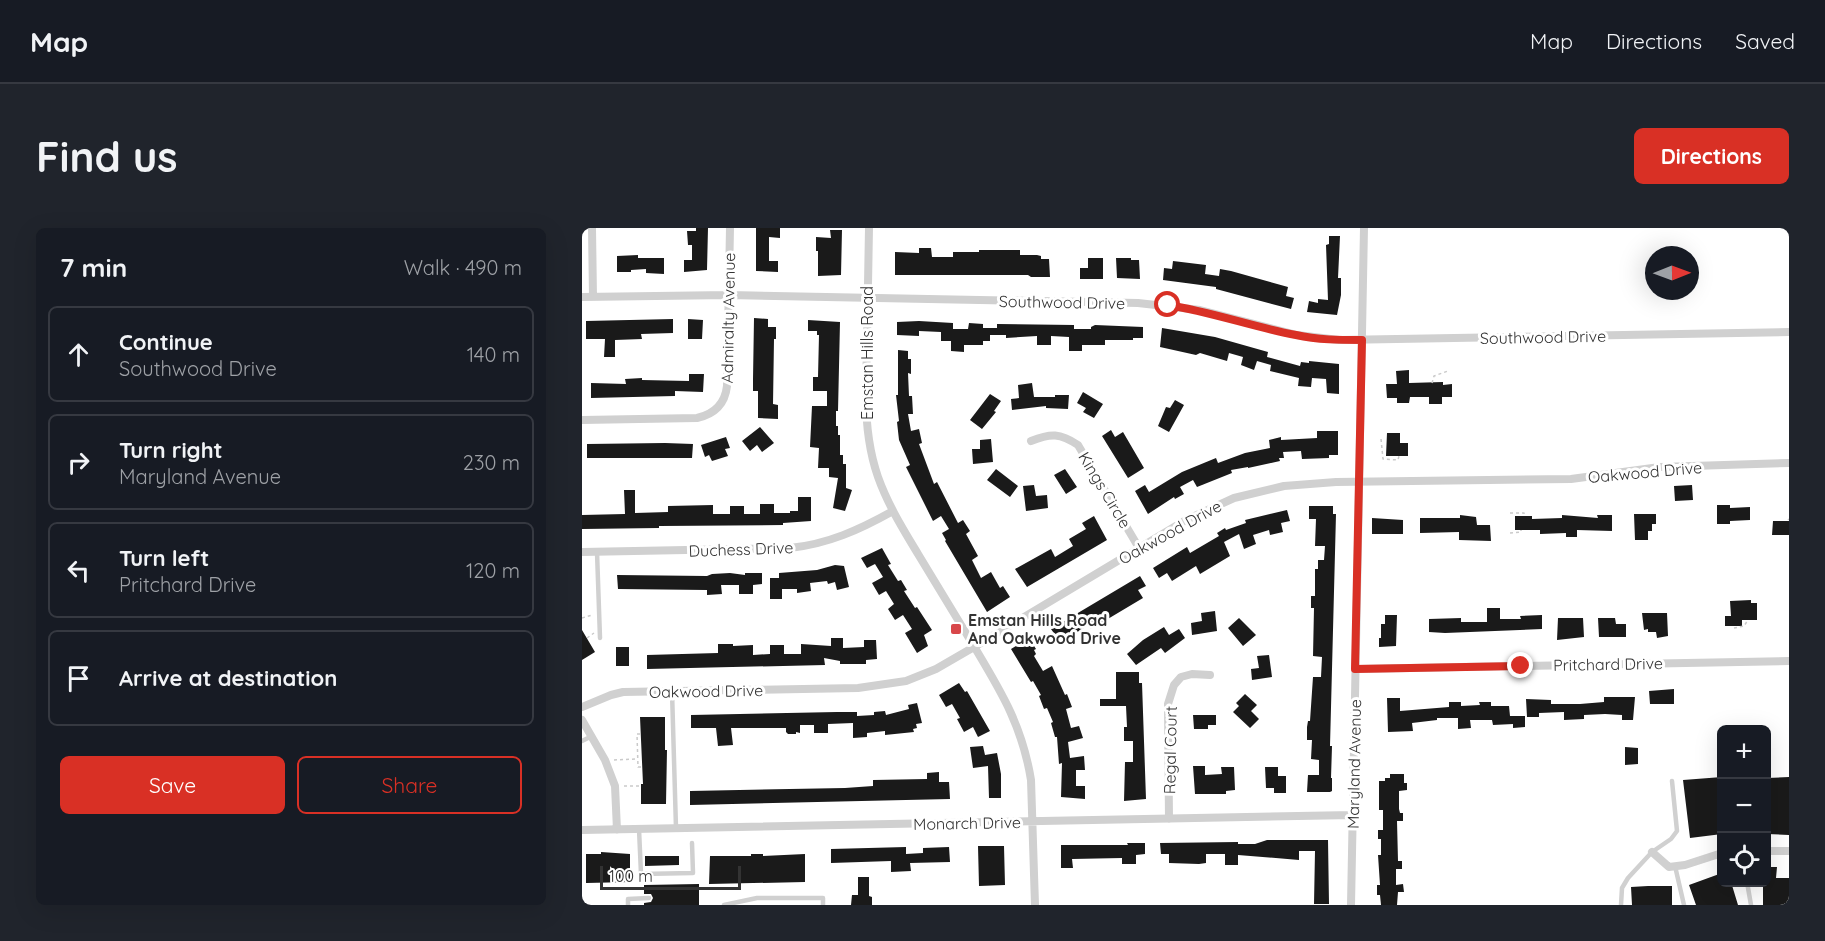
<!DOCTYPE html>
<html lang="en">
<head>
<meta charset="utf-8">
<style>
  :root { --surface:#171b24; --page:#20242c; --text:#f1f3f6; --muted:#9ea1a6; --line:#363941; --accent:#d93025 }
  body { margin:0; font-family:Quicksand,sans-serif; background:var(--page); color:var(--text) }
  .controls { position:absolute; right:18px; bottom:18px; display:grid; overflow:hidden; border-radius:9px; box-shadow:0 6px 24px #0002 }
  .controls button { width:54px; height:54px; display:grid; place-items:center; padding:0; border:0; border-bottom:2px solid var(--line); background:var(--surface); color:var(--text); font:30px sans-serif }
  .compass { position:absolute; left:1063px; top:18px; width:54px; height:54px; border-radius:50%; background:var(--surface); box-shadow:0 6px 24px #0002; rotate:89deg }
  .scale { position:absolute; left:18px; bottom:15px; width:141px; box-sizing:border-box; padding-left:6px; border:3px solid #333; border-top:0; font-size:16px; line-height:21px; white-space:nowrap; color:#333; -webkit-text-stroke:4px #fff; paint-order:stroke }
  .stop { position:absolute; width:18px; height:18px; margin:-14px; border:4px solid #d93025; border-radius:50%; background:#fff }
  .stop.end { background:#d93025; border-color:#fff; box-shadow:0 2px 6px #0008 }
  .list { margin:0; padding:0; list-style:none }
  h2 { display:flex; justify-content:space-between; align-items:center; height:78px; margin:0; padding:0 24px; font-size:26px }
  h2 small { font-size:20px; font-weight:400; color:var(--muted) }
  .list li { display:grid; grid-template-columns:39px 1fr auto; gap:18px; align-items:center; box-sizing:border-box; height:96px; margin:0 12px 12px; padding:0 12px; border:2px solid var(--line); border-radius:9px }
  .list b { display:block; font-size:22px; white-space:nowrap }
  .list p { margin:0; font-size:20px; white-space:nowrap; color:var(--muted) }
  .list em { font-size:20px; font-style:normal; color:var(--muted) }
  .actions { display:flex; gap:12px; padding:18px 24px }
  .actions a { flex:1; padding:14px 0; border:2px solid var(--accent); border-radius:9px; text-align:center; font-size:21px; color:var(--accent) }
  .actions .main { background:var(--accent); color:#fff }
  .icon { flex:none; width:33px; height:33px; fill:none; stroke:currentColor; stroke-width:2; stroke-linecap:round; stroke-linejoin:round }
  .map { position:relative; flex:none; width:1207px; height:677px; overflow:hidden; border-radius:9px }
  header { display:flex; align-items:center; gap:36px; box-sizing:border-box; height:84px; padding:0 30px; background:var(--surface); border-bottom:2px solid var(--line) }
  header strong { font-size:28px }
  nav { display:flex; gap:33px; margin-inline-start:auto; font-size:21px }
  .intro { display:flex; align-items:center; justify-content:space-between; box-sizing:border-box; height:144px; padding:0 36px }
  h1 { margin:0; font-size:42px }
  .button { padding:15px 27px; border-radius:9px; background:var(--accent); color:#fff; font-size:21px; font-weight:700 }
  main { display:flex; gap:36px; padding:0 36px }
  aside { flex:1; background:var(--surface); border-radius:9px; box-shadow:0 6px 24px #0002 }
  .map>svg:first-child { display:block }
</style>
</head>
<body>
<header>
<strong>Map</strong>
<nav><a>Map</a><a>Directions</a><a>Saved</a></nav>
</header>
<div class="intro"><h1>Find us</h1><a class="button">Directions</a></div>
<main>
<aside>
<h2>7 min<small>Walk · 490 m</small></h2>
<ul class="list">
<li><svg class="icon" aria-label="ahead" viewBox="0 0 24 24"><path d="M12 20V5M6 11l6-6 6 6"/></svg><div><b>Continue</b><p>Southwood Drive</p></div><em>140 m</em></li>
<li><svg class="icon" aria-label="right" viewBox="0 0 24 24"><path d="M7 20v-9h11M14 6l5 5-5 5"/></svg><div><b>Turn right</b><p>Maryland Avenue</p></div><em>230 m</em></li>
<li><svg class="icon" aria-label="left" viewBox="0 0 24 24"><path d="M17 20v-9H6M10 6l-5 5 5 5"/></svg><div><b>Turn left</b><p>Pritchard Drive</p></div><em>120 m</em></li>
<li><svg class="icon" aria-label="arrive" viewBox="0 0 24 24"><path d="M6 21V4h12l-3 4 3 4H6"/></svg><div><b>Arrive at destination</b></div></li>
</ul>
<div class="actions"><a class="main">Save</a><a>Share</a></div>
</aside>
<div class="map">
<svg width="1207" height="677" viewBox="0 0 1207 677">
  <rect width="100%" height="100%" fill="#fff"/>
  <!-- building -->
  <path fill="#1a1a1a" d="M114,0H126L125,42L102,44V32H110V17H106L105,3H114Z
    M174,0H198V10L187,9V33H196V44L174,43Z
    M248,2H260L259,47L236,48V23H234V9L249,10Z
    M747,8H758L756,50H759V67L755,87L725,84L727,73L736,75V71L746,72L744,17L747,16Z
    M337,20H349L350,29H371V24H397V22H438V27H455L459,28V31H467L468,49H449L446,47H313V24L337,25Z
    M56,27V30H82V46L64,45V41L49,42V44H35V28Z
    M506,30H521V51H498V40H506Z
    M534,30H549V32H557L558,51L535,50Z
    M591,33L624,37L623,46L637,48L638,41L649,43L706,59L704,68L712,70L709,81L634,61V59L581,52L582,40L590,41Z
    M172,90L186,91V99H194V111H192L191,176L196,177V191L176,190V163H171V151Z
    M91,91V105L59,106L60,111L33,112V129H22L23,111H4V93Z
    M106,91L121,92L120,111H106Z
    M226,92L258,94L256,183H254V198H256V207H258V227H261V236H264V260L270,262L263,283L251,280L256,250L247,249V240H236L237,220L228,219L230,178H245V163H231V149H236L237,107H235V103H226Z
    M337,93L371,95V101H386L387,95L401,96V100H415V96L492,97V101H509V99L513,97L561,99V110H551V112H523V117H500V123H487V109L469,108V117H455V108L424,110V107H408V113H401V117H382V124L369,123V113H359V104L337,103V108L315,107V94Z
    M580,100L633,109L686,124L685,129L718,138L719,134L727,135V133L757,136V166L745,165L744,151L730,150L729,159L716,158L717,150L688,143L689,137L675,133L672,142L659,137L661,129L647,125L645,133L618,125L614,127L578,119Z
    M316,122L326,123V131H329V146L326,145L327,168H330L331,186H326L329,203L337,201L340,215L337,216L352,256L355,254L376,295L381,292L388,303L384,306L396,328L390,332L399,350L409,344L418,360L421,358L428,369L405,384L363,313L364,312L360,305L367,301L359,288L351,293L324,239L328,237L317,212L315,194L317,193L314,167H316Z
    M827,142V155L861,154V157L870,156V169H860V176H847V169H828L827,175H815V170H805L804,156H815L814,143Z
    M107,146H122L121,164L93,163V168L9,170V155L44,156L43,151L60,150V152L107,153Z
    M450,155L452,169H473V167H487L486,181L464,180V178L430,182L429,171L437,170L436,157Z
    M501,164L521,176L512,190L501,184L504,180L495,175Z
    M408,166L419,173L412,183L414,184L400,201L388,192Z
    M593,172L602,177L587,204L576,198L584,179L588,180Z
    M178,199L192,215L180,224L175,217L168,223L160,213Z
    M529,202L533,209L541,204L562,240L546,250L520,208Z
    M735,203H756V227H747V230L720,231L719,223L701,224L702,230H697L698,233L666,240V239L649,242L650,245L615,259L611,252L598,259L602,266L593,271L592,269L566,286L553,263L563,257L567,264L600,244L634,230L636,235L663,225L688,220L687,212L699,209V212L735,210Z
    M805,205H818V215H826V228H804Z
    M144,209L148,220L143,221L146,228L130,233L127,227L123,229L119,217Z
    M409,211L411,234L391,236L390,221H398V212Z
    M83,215L111,216L110,230H5V216Z
    M414,241L436,258L428,269L405,252Z
    M483,241L495,259L484,266L472,247Z
    M452,257L454,268L465,267L466,280L444,283L441,258Z
    M1110,257L1111,272L1093,273L1092,258Z
    M42,262H53V285L86,284V278L131,277V286H148V278H162V286H178V276H192V285H208V283H216V269H229V293L201,295V297L77,298V300L0,301V287L43,286Z
    M1135,277H1148V280L1168,279V292L1148,293V296H1135Z
    M727,278H751V286H754L748,518H750L749,550H750V563L748,564H725L726,547H737V532L729,531L730,512H725V499L726,493H728L731,449H739L740,429L731,428L732,380H729V368H733V341H736V332H742L743,318H733L734,291H727Z
    M705,282L708,293L699,295L701,304L688,307L687,302L671,307L674,316L662,321L657,306L642,314L648,328L618,346L614,338L590,353L585,345L577,350L571,340L605,319L608,325L637,308L635,305L643,300L644,302L664,295L663,292Z
    M1052,286H1074V296H1070V303H1066V312H1053Z
    M878,287L894,289L895,297H908L909,313L877,312V304L838,305V290H878Z
    M980,287L1016,290L1015,287H1030V303L995,302V309H984V305L958,306V302H933V288H950V291L980,290Z
    M512,288L525,312L445,359L433,341L469,321L473,329L491,318L487,311L504,301L500,295Z
    M790,290L821,292V306H790Z
    M1191,293H1207V307H1190Z
    M300,320L309,336L306,337L316,353L319,352L325,362L322,363L333,380L335,379L350,402L342,407L346,418L335,425L323,405L330,401L321,387L313,392L306,381L312,376L304,363L297,367L290,355L301,349L293,336L285,340L279,330Z
    M253,337L262,338L267,359L255,362L253,354L246,356L245,353L228,355L229,363L215,365V361H200V371H188V350H197V345L235,342Z
    M148,345L163,347V345H180V356L171,357V366H157V357H139L140,366L125,367V362L36,361L35,347L125,348L130,346Z
    M558,348L564,358L556,362L561,370L509,401L507,397L482,412L479,408L476,411L469,401Z
    M1169,372V375H1175V392H1160V398H1143V388H1149L1148,373Z
    M905,380H918V391H939L938,388L960,387V401L863,405L847,404V391L879,390V394H905Z
    M633,383L635,403L610,407L609,395L620,393L619,385Z
    M1060,385H1085L1086,408L1075,410L1074,404H1066V401L1062,402Z
    M803,387H815L814,418L797,419V410H799V396H803Z
    M657,390L674,407L661,418L646,400Z
    M976,390H1001L1002,409L975,412Z
    M1016,390H1033L1034,396H1044V409H1017Z
    M582,399L587,407L597,401L603,410L583,425L579,420L554,437L545,426L561,412Z
    M0,402L13,424L0,432Z
    M249,410H261V420L282,419V412H294L295,431L284,432V436H258V433L242,430L243,437L65,441V427L136,425V416H151V418L171,417V427L188,426V417H202V426H219V416L249,418Z
    M447,410L454,421L452,422L454,426L452,428L461,443L470,438L483,467L485,466L490,479L484,481L489,500L497,498L501,510L486,514L488,530L502,528L503,542H494V558H503V571L479,569L480,535L477,536L475,509H473L469,495L471,494L465,480L462,481L457,468L459,467L451,453L449,454L429,421Z
    M34,419H47V438H34Z
    M687,427L690,449L670,452L669,441L677,440L675,428Z
    M534,444H557V455H560L564,571L542,573L543,534H551V513H542V499H545L544,478H518V471H534Z
    M377,455L383,464L385,463L408,503L396,509L391,499L382,504L375,491L378,490L370,476L364,479L357,467Z
    M1092,461V476H1068L1067,463Z
    M663,466L675,477L669,483L677,491L668,500L651,484L657,478L654,475Z
    M1022,469H1053L1051,492H1040V487L1023,486L1002,487V491L982,492V484L957,485V489H945L944,471L969,472V476H998L1022,474Z
    M805,470H818V483L867,479V474H879V478L898,477L897,474H909V478H927L928,488H943V499L931,500V496L911,497L910,492H888L889,500L876,501V490H855V492L830,495L831,503L806,504Z
    M335,475L340,495L334,496L335,500L331,501L332,504L303,507V503L285,505V509L271,510V495L246,496V505H232V497H218V505L214,504V506H206L204,504V500H149L151,517L136,518L134,500H109V487L255,484H275V488L292,487V484L303,483L304,487L327,481L326,477Z
    M611,487H634V497H626V501H612Z
    M58,489H83V522H85L84,576H59V556H61Z
    M401,518L403,527L415,525L419,546V570H407L406,538L391,540L388,519Z
    M1043,519L1056,520V536L1043,537Z
    M611,538H623V547L640,546L639,539H652L653,562L644,563V566H613Z
    M683,539H696V548H704V565H692V560H684Z
    M357,544V554H367L368,571L108,577V563L263,560L291,558V552L345,551V545Z
    M808,546H822V555H825V562L817,563V581L818,585H821V593H815L816,633H820V641H814V657L821,656L822,664H816L815,677H799L798,667H795V657H798L796,627H799V611H796V602H801V582H797V553H803V550H808Z
    M1140,549V606L1108,610L1101,552Z
    M1207,549V607L1185,606V550Z
    M685,612H746L747,676H732L733,623H717V632L656,627V637H643V626H624V635L617,636L587,635V626H579L578,615L656,614V616H673Z
    M545,615H563V626L554,627V636H540V630L490,631L491,640H479V617H546Z
    M396,618H422L423,657L397,658Z
    M324,619V626L341,625V620L367,619L368,634L328,635L329,643L309,644V633L249,635V621Z
    M19,624L48,626V654L4,655V626H19Z
    M169,626H181V628L223,626V654L127,656L128,628H169Z
    M63,628H97V637L63,638Z
    M1185,639H1195L1194,650H1207V677H1181V654H1185Z
    M1140,645V654H1149L1156,677H1114L1107,657Z
    M276,649H287V668L290,669V677H269L270,667H276Z
    M117,656V677H62V675L69,674L71,670L69,666H62V657Z
    M1066,658H1090V677H1050L1049,659Z"/>
  <g fill="none" stroke-linecap="round" stroke-linejoin="round">
    <!-- path -->
    <path stroke="#cacaca" stroke-width="1.5" stroke-dasharray="3 3" stroke-linecap="butt" d="M850,155L852,148L866,143
      M799,211L801,231L816,232L817,228
      M928,285H942V287
      M1206,292L1207,291
      M928,305L939,304V302
      M0,390L10,387
      M1152,400L1162,398L1166,392
      M5,410L12,405
      M58,506H55L56,539H60
      M32,532L55,531
      M42,558H59"/>
    <!-- lane -->
    <path stroke="#d0d0d0" stroke-width="4.5" d="M15,324L18,410
      M90,463L94,600
      M0,513L10,508
      M57,601L59,646L111,645L110,615
      M1093,638L1102,677
      M1165,654L1169,677
      M46,677V671L67,670
      M142,677L175,670H241V677
      M1039,677L1040,660L1046,650L1070,624L1089,611L1095,603L1090,553"/>
    <!-- street -->
    <path stroke="#d0d0d0" stroke-width="8" d="M10,0L11,69
      M287,0L284,169C284,196 287,223 296,249C306,277 321,301 336,326C354,356 372,385 390,415C418,462 440,496 449,552L453,677
      M0,69L147,67L556,75L618,82L715,107L757,112L1207,104
      M0,192L115,190C133,186 143,176 145,158L148,0
      M449,213C469,205 478,205 496,217L557,320
      M0,324L208,320C246,316 277,302 311,283
      M773,441L1207,433
      M0,479L29,467L41,464L276,460L324,453L354,441L392,419L604,292L652,270L702,258L754,254L989,251L1078,239L1207,235
      M0,492L23,532L33,558L35,602
      M587,591L586,476L592,457L599,449L610,446L628,447
      M0,602L771,587
      M1184,623H1207
      M1070,624L1087,639L1103,637L1140,625
      M769,677L782,0"/>
  </g>
  <g fill="none" stroke-linecap="round" stroke-linejoin="round">
    <!-- route -->
    <path stroke="#d93025" stroke-width="8" d="M586,77C630,84 671,99 714,107C736,112 758,112 780,112L773,441L939,438"/>
  </g>
  <!-- markers -->
  <rect fill="#d8474a" stroke="#fff" stroke-width="2" x="368" y="395" width="12" height="12" rx="3"/>
  <g text-anchor="middle" dominant-baseline="central" stroke-width="6" stroke-linejoin="round" paint-order="stroke">
    <!-- street labels -->
    <g font-size="16" fill="#333" stroke="#fff">
      <text transform="translate(480 74) rotate(1)">Southwood Drive</text>
      <text transform="translate(146 90) rotate(-89)">Admiralty Avenue</text>
      <text transform="translate(961 109) rotate(-1)">Southwood Drive</text>
      <text transform="translate(285 125) rotate(-90)">Emstan Hills Road</text>
      <text transform="translate(1063 244) rotate(-5)">Oakwood Drive</text>
      <text transform="translate(523 262) rotate(59)">Kings Circle</text>
      <text transform="translate(588 304) rotate(-29)">Oakwood Drive</text>
      <text transform="translate(159 321) rotate(-2)">Duchess Drive</text>
      <text transform="translate(1026 436) rotate(-1)">Pritchard Drive</text>
      <text transform="translate(124 463) rotate(-1)">Oakwood Drive</text>
      <text transform="translate(588 522) rotate(-89)">Regal Court</text>
      <text transform="translate(772 536) rotate(-89)">Maryland Avenue</text>
      <text transform="translate(385 595) rotate(-1)">Monarch Drive</text>
    </g>
    <!-- poi labels -->
    <g font-size="16" font-weight="bold" fill="#333" stroke="#fff" text-anchor="start">
      <text x="386" y="392">Emstan Hills Road<tspan x="386" dy="18">And Oakwood Drive</tspan></text>
    </g>
  </g>
</svg>
<div class="controls">
<button>+</button>
<button>−</button>
<button><svg class="icon" aria-label="locate" viewBox="0 0 24 24"><circle cx="12" cy="12" r="6"/><path d="M12 2v4M12 18v4M2 12h4M18 12h4"/></svg></button>
</div>
<svg class="compass" viewBox="-18 -18 36 36"><path d="M0-13l5 13h-10z" fill="#e53935"/><path d="M0 13l5-13h-10z" fill="#9ea1a6"/></svg>
<div class="scale">100 m</div>
<div class="stop" style="left:586px;top:77px"></div>
<div class="stop end" style="left:939px;top:438px"></div>
</div>
</main>
</body>
</html>
